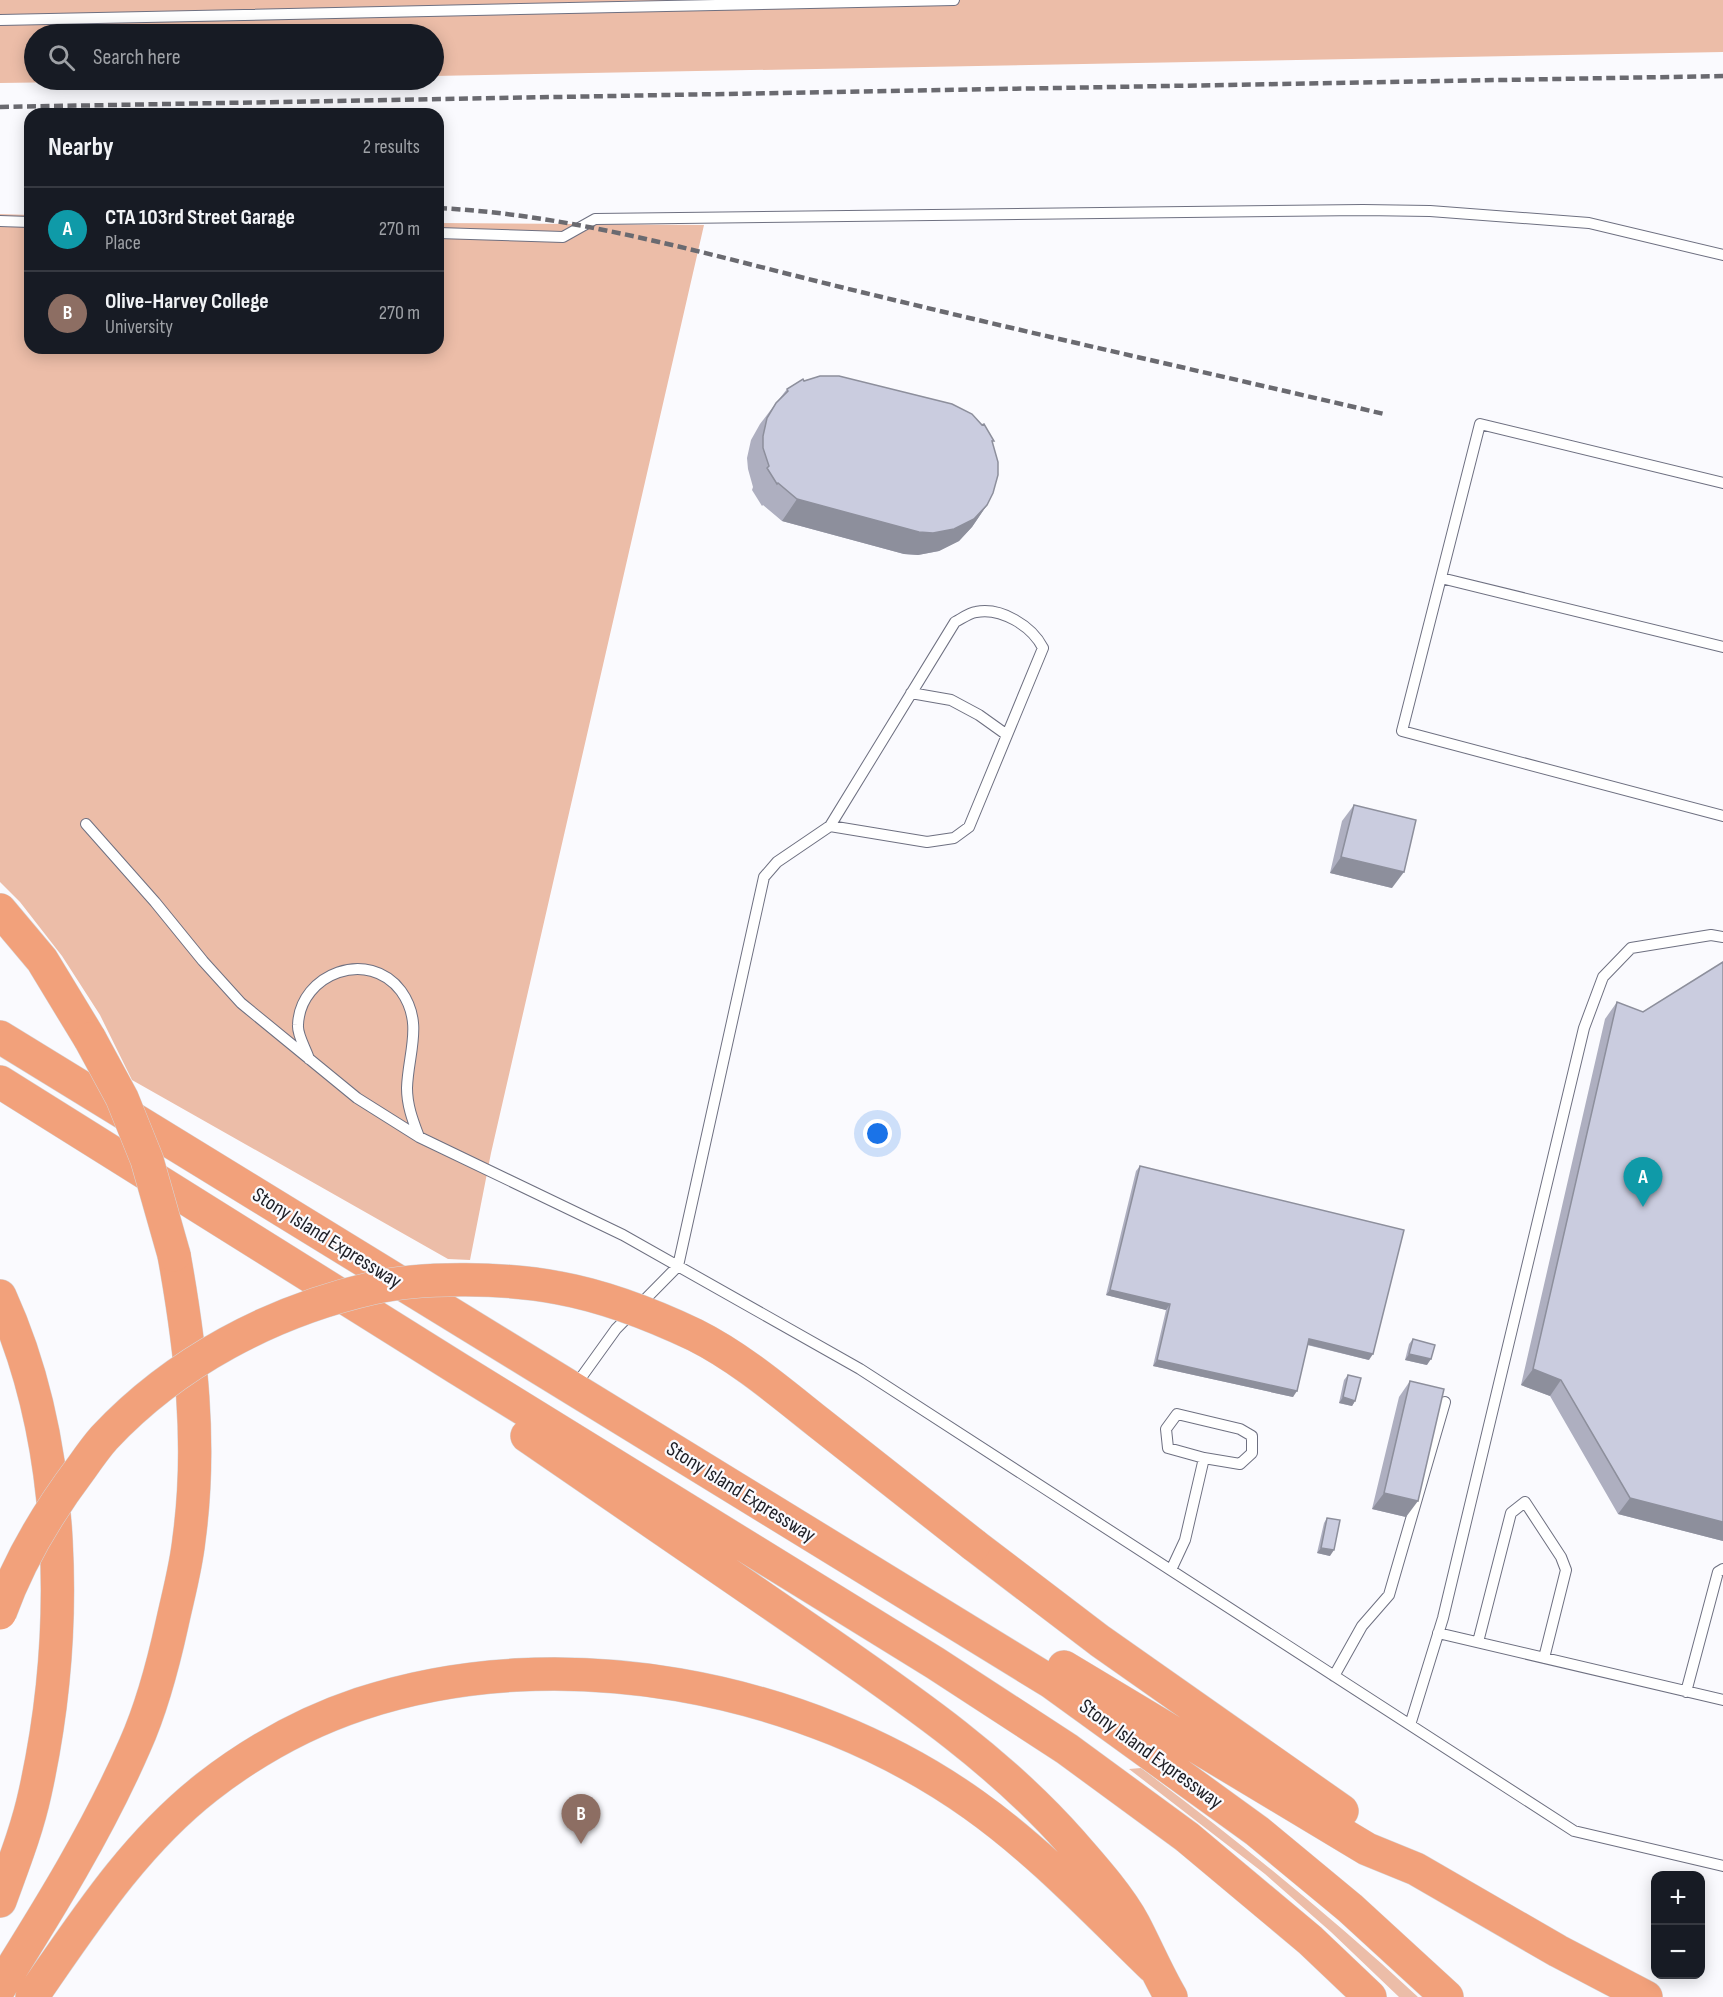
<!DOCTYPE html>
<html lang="en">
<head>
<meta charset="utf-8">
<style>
  :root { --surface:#171b24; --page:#242831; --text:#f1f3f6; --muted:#9ea1a6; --line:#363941; --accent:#bc5822 }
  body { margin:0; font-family:"Sofia Sans Condensed",sans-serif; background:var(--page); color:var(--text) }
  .controls { position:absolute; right:18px; bottom:18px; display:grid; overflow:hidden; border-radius:12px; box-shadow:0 3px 15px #0003 }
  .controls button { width:54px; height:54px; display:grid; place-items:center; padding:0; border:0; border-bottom:2px solid var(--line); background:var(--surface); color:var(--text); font:30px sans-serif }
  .you { position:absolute; left:878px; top:1134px; width:21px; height:21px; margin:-15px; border:4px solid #fff; border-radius:50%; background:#1a73e8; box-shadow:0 0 0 9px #1a73e833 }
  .badge { display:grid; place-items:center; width:39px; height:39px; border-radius:50%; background:var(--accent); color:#fff; font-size:20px; font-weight:700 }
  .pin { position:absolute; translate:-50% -50px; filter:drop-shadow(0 2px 3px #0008) }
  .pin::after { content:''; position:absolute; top:32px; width:21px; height:18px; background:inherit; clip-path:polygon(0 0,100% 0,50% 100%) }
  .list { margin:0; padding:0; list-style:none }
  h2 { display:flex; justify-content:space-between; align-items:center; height:78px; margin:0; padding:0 24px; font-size:26px }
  h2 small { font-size:20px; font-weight:400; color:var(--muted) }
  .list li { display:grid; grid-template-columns:39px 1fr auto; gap:18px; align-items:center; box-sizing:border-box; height:84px; padding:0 24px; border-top:2px solid var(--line) }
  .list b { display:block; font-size:22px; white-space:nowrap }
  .list p { margin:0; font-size:20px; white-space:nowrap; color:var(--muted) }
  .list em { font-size:20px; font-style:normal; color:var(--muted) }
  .icon { flex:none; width:33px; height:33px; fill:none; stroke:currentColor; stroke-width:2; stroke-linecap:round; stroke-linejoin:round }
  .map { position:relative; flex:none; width:1723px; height:1997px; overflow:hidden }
  .search { position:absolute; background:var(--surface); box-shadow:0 3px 15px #0003; left:24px; top:24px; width:420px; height:66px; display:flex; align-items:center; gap:15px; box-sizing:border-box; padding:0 21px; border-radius:33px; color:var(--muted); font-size:22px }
  .panel { position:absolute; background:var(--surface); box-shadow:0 3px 15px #0003; left:24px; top:108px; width:420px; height:246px; border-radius:18px }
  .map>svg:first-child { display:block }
</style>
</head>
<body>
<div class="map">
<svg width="1723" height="1997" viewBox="0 0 1723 1997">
  <rect width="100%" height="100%" fill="#fafafe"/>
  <!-- green -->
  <path fill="#ecbda8" d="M0,0H1723V52L434,76V34H34V80H209L0,83Z
    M0,214L30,215V348H438V223L704,225L491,1153L470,1260L448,1259L132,1080L100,1015L62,956L20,902L0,882Z
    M1141,1768C1237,1840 1330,1915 1418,1997H1399L1331,1932L1265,1874L1129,1769Z"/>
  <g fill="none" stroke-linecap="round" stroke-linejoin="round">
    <defs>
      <path id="lane" d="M0,20L954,0
        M0,221L30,222
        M438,233L563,237L595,219L1363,210L1430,211L1589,223L1723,255
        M1723,483L1480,424L1402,731L1723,816
        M1441,578L1723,647
        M911,693L951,700L979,715L1007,735
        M86,824L155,902L203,961L241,1003L357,1098L419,1137L623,1235L860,1369L1574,1831L1723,1866
        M309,1059C306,1049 297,1035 298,1025C300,973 369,948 401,991C424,1023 408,1053 407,1088C407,1106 413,1121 419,1137
        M575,1386L616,1329L678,1266L764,877L777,862L830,826L955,622C961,619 969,613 976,612C1001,607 1032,626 1043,648L969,827L954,838L927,842L830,826
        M1171,1570L1185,1540L1204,1458L1168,1448L1166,1429L1177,1414L1240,1429L1252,1436V1453L1240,1464L1204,1458
        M1438,1633L1723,1700
        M1478,1642L1511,1513L1525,1502L1561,1557L1566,1570L1544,1658
        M1334,1676L1362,1626L1389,1595L1445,1402
        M1686,1692L1718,1572L1723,1569
        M1410,1725L1443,1618L1584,1028L1603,977L1631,948L1711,935L1723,937"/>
      <path id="highway" d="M0,910L42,960L90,1039
        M0,1037L1051,1682L1257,1831L1350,1908L1447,1997
        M0,1082L457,1368L935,1663L1067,1749L1187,1837L1310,1940L1370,1997
        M0,1296C68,1445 70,1635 35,1793C27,1830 13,1865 0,1901
        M527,1436C622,1501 717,1566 811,1631C903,1695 997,1758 1071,1842C1092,1866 1119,1896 1134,1924C1147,1949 1157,1973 1171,1997
        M974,1545L1100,1641L1342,1811
        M1064,1667L1367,1849L1416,1869L1558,1951L1646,1997
        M0,1987C49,1909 98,1830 135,1745C152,1707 163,1665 172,1624C178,1596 186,1568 189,1539C202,1444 191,1349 174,1255
        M32,1997C84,1922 134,1844 207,1787C252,1752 306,1722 360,1704C558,1638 806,1685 974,1805C1040,1852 1095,1911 1153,1967"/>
    </defs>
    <!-- lane casing -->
    <use href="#lane" stroke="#6e7081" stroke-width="12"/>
    <!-- highway casing -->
    <use href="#highway" stroke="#d6d6d8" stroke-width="34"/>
    <!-- lane -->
    <use href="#lane" stroke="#fff" stroke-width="10"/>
    <!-- highway -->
    <use href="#highway" stroke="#f2a17b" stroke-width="33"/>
    <!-- rail -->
    <path stroke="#6a6a70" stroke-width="4.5" stroke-dasharray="9 4.5" stroke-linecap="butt" d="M0,107L1723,76
      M438,208C581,215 719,258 857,291C1033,334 1209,373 1384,414"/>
    <defs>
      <path id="highway-bridge" d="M90,1039L122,1098L147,1160L174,1255
        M0,1613C19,1560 48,1512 82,1467C89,1457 96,1447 104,1438C175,1362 272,1311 373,1288C423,1276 508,1278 559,1288C603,1296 655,1316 695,1335C739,1357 779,1391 818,1422C870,1463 922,1504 974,1545"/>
    </defs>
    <!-- highway-bridge casing -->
    <use href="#highway-bridge" stroke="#d6d6d8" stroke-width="34" stroke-linecap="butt"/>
    <!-- highway-bridge -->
    <use href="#highway-bridge" stroke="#f2a17b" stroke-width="33"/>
  </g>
  <!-- wall -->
  <path fill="#aeafc0" d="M804,381L993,442L987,505L972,527L959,541L939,551L918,555L904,554L782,521L763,505L762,506L752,490L753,487L748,469L747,458L751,440L760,424L776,403L780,398L787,389Z
    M1354,805L1392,888L1330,873L1342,821Z
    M1617,1002L1643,1012L1723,1541L1618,1514L1550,1396L1521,1385L1605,1019Z
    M1140,1166L1369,1360L1307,1345L1293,1397L1153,1366L1166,1310L1106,1295L1136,1171Z
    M1413,1339L1427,1365L1405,1360L1409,1344Z
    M1348,1375L1355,1401L1352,1406L1339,1403L1344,1380Z
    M1410,1381L1406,1517L1372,1509L1399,1397Z
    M1327,1518L1330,1556L1317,1553L1324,1523Z"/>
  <!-- shaded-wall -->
  <path fill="#8d8f9c" d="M797,499L987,505L972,527L959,541L939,551L918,555L904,554L782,521Z
    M1341,857L1404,872L1392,888L1330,873Z
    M1110,1290L1170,1304L1166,1310L1106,1295Z
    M1309,1339L1373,1354L1369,1360L1305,1344Z
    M1409,1354L1431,1359L1427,1365L1405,1360Z
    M1157,1360L1297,1391L1293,1397L1153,1366Z
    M1533,1369L1561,1380L1550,1396L1521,1385Z
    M1343,1397L1355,1401L1352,1406L1339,1403Z
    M1384,1493L1418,1501L1406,1517L1372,1509Z
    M1630,1498L1723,1522V1541L1618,1514Z
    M1321,1548L1334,1550L1330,1556L1317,1553Z"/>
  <!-- building -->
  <path fill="#caccdf" stroke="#8d8f9c" stroke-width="1.5" d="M820,376H839L952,404L972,414L982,425L984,424L994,441H992L998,462V475L993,493L987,505L974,519L954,529L933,533L919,532L797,499L778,483L777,484L767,468L769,466L763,448V436L767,418L776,403L788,391L787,389L803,379L804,381Z
    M1354,805L1416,820L1404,872L1341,857Z
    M1723,962V1522L1630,1498L1561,1380L1533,1369L1617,1002L1643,1012Z
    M1140,1166L1404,1230L1373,1354L1309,1339L1297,1391L1157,1360L1170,1304L1110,1290Z
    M1413,1339L1435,1345L1431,1359L1409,1354Z
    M1348,1375L1361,1378L1355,1401L1343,1397Z
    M1410,1381L1444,1389L1418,1501L1384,1493Z
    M1327,1518L1340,1520L1334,1550L1321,1548Z"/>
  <g text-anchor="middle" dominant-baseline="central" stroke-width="4.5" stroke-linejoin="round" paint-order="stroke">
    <!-- street labels -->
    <g font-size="21" fill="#1d1e25" stroke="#fafafe">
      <text transform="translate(327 1238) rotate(32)">Stony Island Expressway</text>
      <text transform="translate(741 1492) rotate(32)">Stony Island Expressway</text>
      <text transform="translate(1151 1754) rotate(36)">Stony Island Expressway</text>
    </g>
  </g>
</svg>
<div class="controls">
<button>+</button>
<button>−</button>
</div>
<div class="you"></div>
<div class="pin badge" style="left:1643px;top:1207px;background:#0f9aa8">A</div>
<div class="pin badge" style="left:581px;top:1844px;background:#8d6e63">B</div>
<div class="search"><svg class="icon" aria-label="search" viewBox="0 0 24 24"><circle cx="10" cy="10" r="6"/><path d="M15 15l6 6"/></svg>Search here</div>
<section class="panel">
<h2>Nearby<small>2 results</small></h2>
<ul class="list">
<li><span class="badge" style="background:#0f9aa8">A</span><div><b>CTA 103rd Street Garage</b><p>Place</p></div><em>270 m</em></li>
<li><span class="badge" style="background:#8d6e63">B</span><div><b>Olive-Harvey College</b><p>University</p></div><em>270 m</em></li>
</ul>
</section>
</div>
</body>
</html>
